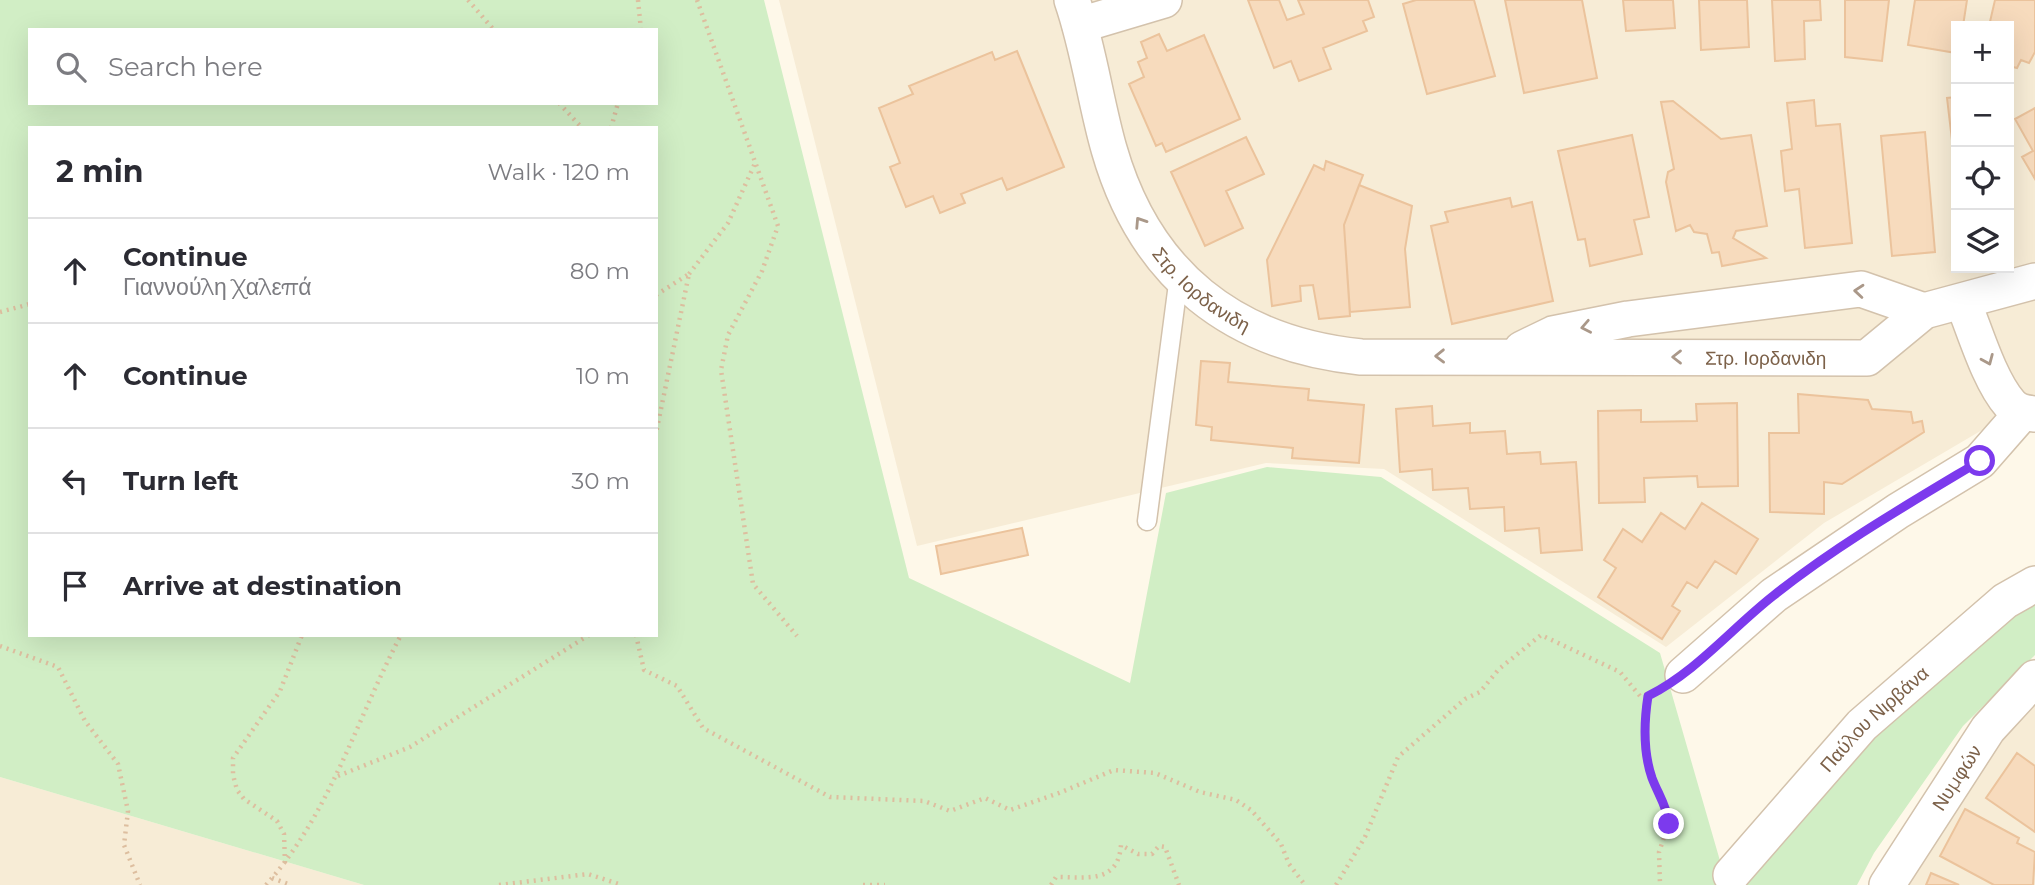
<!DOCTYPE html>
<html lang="en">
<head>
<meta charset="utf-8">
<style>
  :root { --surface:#fff; --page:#f7f7f7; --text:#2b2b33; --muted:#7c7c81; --line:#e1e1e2 }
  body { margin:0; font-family:Montserrat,sans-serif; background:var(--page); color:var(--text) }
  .controls { position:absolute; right:21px; top:21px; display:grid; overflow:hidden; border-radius:0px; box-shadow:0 7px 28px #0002 }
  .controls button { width:63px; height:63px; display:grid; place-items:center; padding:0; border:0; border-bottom:2px solid var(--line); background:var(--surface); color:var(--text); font:35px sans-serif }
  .stop { position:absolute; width:21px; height:21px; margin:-16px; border:5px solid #7c3aed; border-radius:50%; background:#fff }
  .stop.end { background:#7c3aed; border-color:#fff; box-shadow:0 2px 7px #0008 }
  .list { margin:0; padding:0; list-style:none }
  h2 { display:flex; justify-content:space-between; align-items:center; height:91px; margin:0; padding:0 28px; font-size:30px }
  h2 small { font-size:23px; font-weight:400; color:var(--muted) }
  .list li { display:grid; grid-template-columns:46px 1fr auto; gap:21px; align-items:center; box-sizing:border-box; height:105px; padding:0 28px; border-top:2px solid var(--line) }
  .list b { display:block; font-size:26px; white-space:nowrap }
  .list p { margin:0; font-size:23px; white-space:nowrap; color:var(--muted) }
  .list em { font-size:23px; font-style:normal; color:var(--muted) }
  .icon { flex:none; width:38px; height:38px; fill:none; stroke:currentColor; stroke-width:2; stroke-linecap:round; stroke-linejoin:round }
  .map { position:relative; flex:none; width:2035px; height:885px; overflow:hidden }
  .search { position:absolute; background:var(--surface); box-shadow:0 7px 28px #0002; left:28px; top:28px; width:630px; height:77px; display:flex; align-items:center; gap:18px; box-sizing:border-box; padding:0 24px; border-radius:0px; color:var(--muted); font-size:26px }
  .panel { position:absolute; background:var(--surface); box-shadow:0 7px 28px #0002; left:28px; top:126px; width:630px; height:511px; border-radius:0px }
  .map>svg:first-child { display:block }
</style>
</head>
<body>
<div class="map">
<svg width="2035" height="885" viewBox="0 0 2035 885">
  <rect width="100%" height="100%" fill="#fef8e9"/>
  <!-- residential -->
  <path fill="#f7ecd6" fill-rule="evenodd" d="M779,0H2035V399L1824,523L1666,647L1384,469L1266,463L917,546ZM1956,26H2009V268H1956Z
    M2035,699V885H1901L2000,740Z
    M0,777L364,885H0Z"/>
  <!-- green -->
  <path fill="#d1eec5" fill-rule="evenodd" d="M0,0H764L909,578L1130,683L1166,493L1267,467L1381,477L1660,653L1727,885H364L0,777ZM30,30H656V103H30ZM30,128H656V635H30Z
    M2035,599V655L1963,726L1874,853L1857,885H1741L1883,723Z"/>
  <!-- building -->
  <path fill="#f7dbbd" stroke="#ebc39c" stroke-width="2" d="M1248,0H1279L1287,20L1304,14L1298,0H1368L1374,17L1363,21L1367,31L1323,48L1331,69L1299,81L1291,61L1274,68Z
    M1416,0H1474L1495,76L1427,94L1403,4Z
    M1505,0H1582L1597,78L1524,93Z
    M1623,0H1673L1675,28L1626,31Z
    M1699,0H1747L1749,47L1701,50Z
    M1772,0H1820L1821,20L1804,21L1805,59L1775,61Z
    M1845,0H1889L1882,61L1845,57Z
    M1915,0H1967L1963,26H1956V53L1908,45Z
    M1995,0H2035V52L2029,63L2021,60L2017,68L2009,66V26H1989Z
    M1159,34L1167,51L1204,35L1240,119L1166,152L1162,143L1156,146L1129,84L1144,77L1138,62L1147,58L1141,42Z
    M1017,51L1064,167L1007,190L1002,178L961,194L965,203L940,213L933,196L906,207L890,167L900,163L879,108L913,94L909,86L992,52L995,60Z
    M1956,97V174L1947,98Z
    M1814,100L1816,126L1840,124L1852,243L1805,248L1799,189L1785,191L1781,151L1792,149L1787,103Z
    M1673,101L1721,139L1751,135L1767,226L1736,231L1733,238L1766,258L1722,266L1719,252L1712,253L1707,234L1694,232L1690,225L1676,231L1666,182L1668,172L1674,169L1661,102Z
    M2035,108V179L2022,157L2033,151L2015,119Z
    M1925,132L1935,252L1892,256L1881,136Z
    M1632,135L1649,217L1634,220L1642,254L1590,266L1585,239L1578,240L1558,151Z
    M1246,137L1264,174L1226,191L1243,228L1205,246L1171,172Z
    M1326,161L1363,175L1344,225L1350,316L1319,319L1313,285L1300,286L1301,301L1272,306L1267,260L1314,165L1324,170Z
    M1359,185L1412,206L1405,249L1410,307L1350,312L1344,225Z
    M1510,198L1512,207L1532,202L1553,301L1452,324L1431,226L1448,222L1445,212Z
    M1201,361L1230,363L1228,382L1309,389L1308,400L1364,405L1359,463L1292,458L1293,448L1211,440L1212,427L1196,425Z
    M1798,394L1868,400L1872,409L1911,412L1913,423L1922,421L1924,432L1842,484L1824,482V514L1770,512L1769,433H1799Z
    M1737,403L1738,486L1698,487L1697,476L1644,478L1645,502L1599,503L1598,411L1641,410V422L1697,421L1696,404Z
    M1432,406L1433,426L1470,423V433L1505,431L1507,454L1540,452L1541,464L1576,462L1582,550L1541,553L1539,528L1505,531L1504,507L1470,509L1468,488L1433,490L1432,469L1400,472L1396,409Z
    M1702,503L1758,539L1736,574L1715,561L1697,588L1687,582L1672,606L1680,611L1662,639L1598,597L1616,568L1604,560L1623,529L1642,542L1661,513L1685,529Z
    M1022,528L1028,555L941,574L936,546Z
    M2017,753L2035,766V832L1986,798Z
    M1965,809L2019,838L2017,843L2035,852L2033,885H1994L1940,856Z
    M1931,873L1959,885H1926Z"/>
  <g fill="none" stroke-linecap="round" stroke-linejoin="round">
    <defs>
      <path id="service" d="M1147,521L1179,276"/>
      <g id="minor">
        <path id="s1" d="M1072,0C1089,49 1095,100 1109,149C1145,275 1233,344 1361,357L1867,358L1924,311L2035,281"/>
        <path d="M1080,25L1164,0"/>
        <path d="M1963,302C1975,331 1989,380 2010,404C2017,412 2025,413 2035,414"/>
        <path d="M1522,349L1553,334L1628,319L1861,289L1924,311"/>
        <path d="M1683,675L1774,595L1898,511L1980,461L2022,413"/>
        <path id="s2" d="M1731,875L1862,725L2005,601L2035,584"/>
        <path id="s3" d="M1887,885L1988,729L2035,678"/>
      </g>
    </defs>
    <!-- service casing -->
    <use href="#service" stroke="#d3c2ac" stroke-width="21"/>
    <!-- minor casing -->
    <use href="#minor" stroke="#d3c2ac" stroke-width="38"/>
    <!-- path -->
    <path stroke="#ddbe9f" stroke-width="4.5" stroke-dasharray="2 5" stroke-linecap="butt" d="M468,0L494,30
      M638,0L641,30
      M697,0L778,226L762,271L728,335L721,370L753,584L797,636
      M559,103L582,128
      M611,128L618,103
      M689,274L728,223L756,161
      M656,295L689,274L656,433
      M0,312L30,304
      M636,635L644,670L677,686L703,728L830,797L924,801L950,811L985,798L1010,810L1059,793L1114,770L1155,773L1200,792L1236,800L1251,810L1281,844L1289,864L1305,885
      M0,646L58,667L85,721L118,764L128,811L124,845L140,885
      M1648,696L1645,739L1651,775L1667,811L1669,823L1659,852L1660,885
      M338,776L410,747L589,635
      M285,863L284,834L277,821L244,799L237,790L233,775V758L280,691L302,635
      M272,878L291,885
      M266,885C331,812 356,720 401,635
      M499,885L588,874L622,885
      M863,885H885
      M1051,885L1056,877C1087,877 1118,884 1121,845L1138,854H1152L1159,846L1165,847L1179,885
      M1336,885L1365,837L1398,757L1465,699L1480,692L1499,669L1541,635L1620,672L1640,696L1657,692"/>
    <!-- service -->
    <use href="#service" stroke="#fff" stroke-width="18"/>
    <!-- minor -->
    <use href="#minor" stroke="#fff" stroke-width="35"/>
  </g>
  <!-- one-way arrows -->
  <defs><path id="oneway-chevron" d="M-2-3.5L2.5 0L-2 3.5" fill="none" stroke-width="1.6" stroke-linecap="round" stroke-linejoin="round" transform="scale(1.75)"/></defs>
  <g stroke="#aa9889">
    <use href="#oneway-chevron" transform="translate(1140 222) rotate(-123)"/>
    <use href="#oneway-chevron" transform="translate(1859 291) rotate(-175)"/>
    <use href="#oneway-chevron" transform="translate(1586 327) rotate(169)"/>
    <use href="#oneway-chevron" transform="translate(1440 356) rotate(179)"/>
    <use href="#oneway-chevron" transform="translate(1677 357) rotate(-180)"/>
    <use href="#oneway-chevron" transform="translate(1988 360) rotate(67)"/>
  </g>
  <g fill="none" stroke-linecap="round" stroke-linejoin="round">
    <!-- route -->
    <path stroke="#7c3aed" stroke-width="9" d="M1669,824C1667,806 1658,794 1652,778C1643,752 1644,722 1648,696C1696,672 1731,629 1773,596C1837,545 1910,503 1980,461"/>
  </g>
  <g text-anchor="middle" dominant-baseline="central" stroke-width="6" stroke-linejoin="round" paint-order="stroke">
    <!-- street labels -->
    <g font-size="19" fill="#7c6149" stroke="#fffbf1">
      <text stroke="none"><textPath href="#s1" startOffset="326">Στρ. Ιορδανιδη</textPath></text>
      <text stroke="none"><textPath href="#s1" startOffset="908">Στρ. Ιορδανιδη</textPath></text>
      <text stroke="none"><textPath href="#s2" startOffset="212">Παύλου Νιρβάνα</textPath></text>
      <text stroke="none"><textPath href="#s3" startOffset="128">Νυμφών</textPath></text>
    </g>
  </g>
</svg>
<div class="controls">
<button>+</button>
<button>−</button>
<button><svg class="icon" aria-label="locate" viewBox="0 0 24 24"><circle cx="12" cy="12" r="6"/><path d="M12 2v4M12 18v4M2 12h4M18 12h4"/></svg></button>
<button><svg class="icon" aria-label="layers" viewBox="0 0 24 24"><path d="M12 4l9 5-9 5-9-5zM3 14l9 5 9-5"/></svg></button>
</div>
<div class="stop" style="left:1980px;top:461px"></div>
<div class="stop end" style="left:1669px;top:824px"></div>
<div class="search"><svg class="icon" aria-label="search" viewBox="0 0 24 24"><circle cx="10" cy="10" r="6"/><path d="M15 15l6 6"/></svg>Search here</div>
<section class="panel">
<h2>2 min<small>Walk · 120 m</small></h2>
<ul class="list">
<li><svg class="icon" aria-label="ahead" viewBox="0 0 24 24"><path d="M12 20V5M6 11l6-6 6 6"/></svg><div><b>Continue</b><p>Γιαννούλη Χαλεπά</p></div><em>80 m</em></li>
<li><svg class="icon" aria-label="ahead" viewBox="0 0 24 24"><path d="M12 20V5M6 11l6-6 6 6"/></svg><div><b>Continue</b></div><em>10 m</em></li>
<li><svg class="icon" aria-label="left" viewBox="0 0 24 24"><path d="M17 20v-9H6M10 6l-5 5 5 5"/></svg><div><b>Turn left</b></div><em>30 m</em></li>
<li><svg class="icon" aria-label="arrive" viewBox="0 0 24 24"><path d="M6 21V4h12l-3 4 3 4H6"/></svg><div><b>Arrive at destination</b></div></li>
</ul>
</section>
</div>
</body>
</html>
